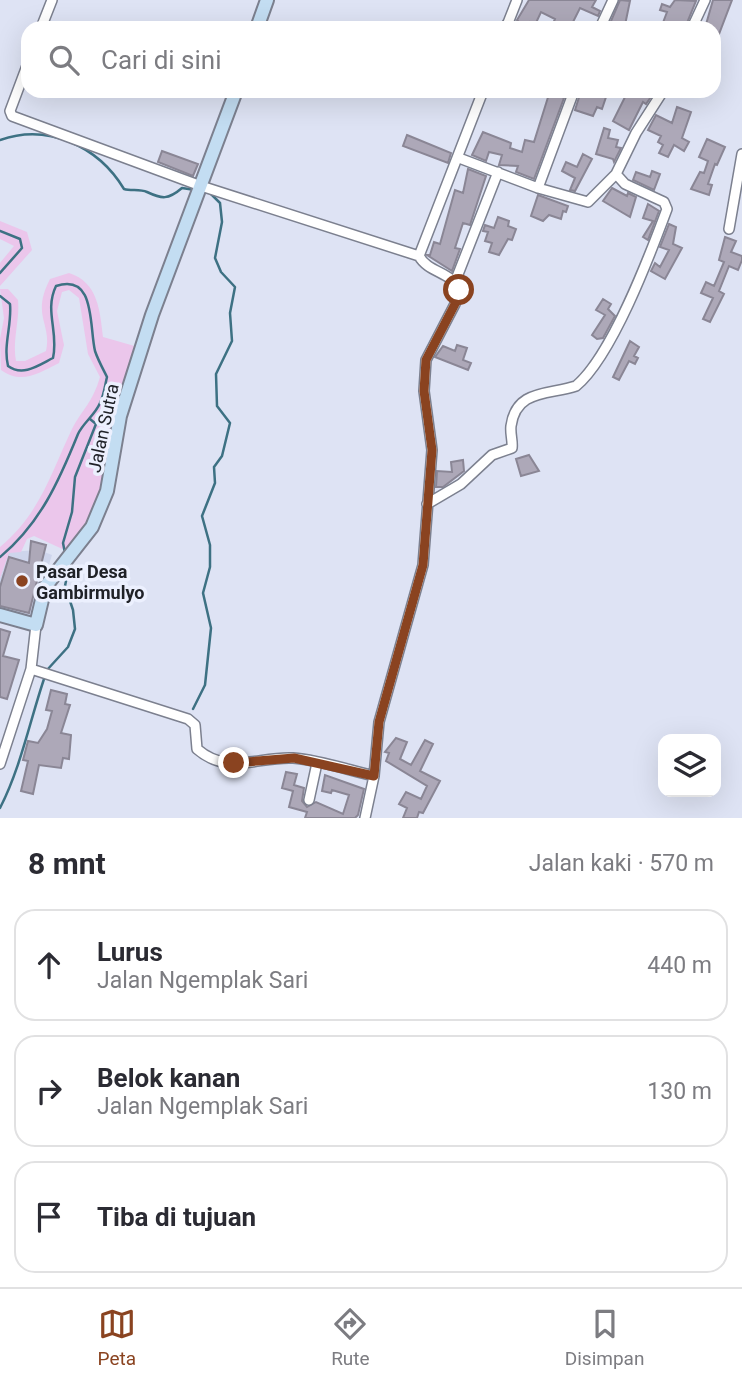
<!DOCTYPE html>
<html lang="id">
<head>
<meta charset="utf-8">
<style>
  :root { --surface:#fff; --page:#f2f2f3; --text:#2b2b33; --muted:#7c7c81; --line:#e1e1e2; --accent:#8a4320 }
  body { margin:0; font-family:Roboto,sans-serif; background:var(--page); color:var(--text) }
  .controls { position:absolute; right:21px; bottom:21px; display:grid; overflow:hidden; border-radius:14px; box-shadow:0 7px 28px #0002 }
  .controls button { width:63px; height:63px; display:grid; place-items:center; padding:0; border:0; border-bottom:2px solid var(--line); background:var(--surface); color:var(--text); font:35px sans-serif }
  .stop { position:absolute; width:21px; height:21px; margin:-16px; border:5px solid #8a4320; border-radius:50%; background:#fff }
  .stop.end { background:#8a4320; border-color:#fff; box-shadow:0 2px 7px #0008 }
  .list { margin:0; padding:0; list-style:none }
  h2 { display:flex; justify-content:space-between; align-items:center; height:91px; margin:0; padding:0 28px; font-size:30px }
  h2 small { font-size:23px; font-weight:400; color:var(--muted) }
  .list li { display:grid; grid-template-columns:46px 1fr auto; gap:21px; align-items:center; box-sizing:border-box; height:112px; margin:0 14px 14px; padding:0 14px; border:2px solid var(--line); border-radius:21px }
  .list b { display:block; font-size:26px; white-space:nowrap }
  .list p { margin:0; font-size:23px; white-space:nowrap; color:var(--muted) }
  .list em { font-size:23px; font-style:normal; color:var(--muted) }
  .icon { flex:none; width:38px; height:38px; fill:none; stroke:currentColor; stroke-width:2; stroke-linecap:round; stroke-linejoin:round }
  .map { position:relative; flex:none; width:742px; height:818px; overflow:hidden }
  .search { position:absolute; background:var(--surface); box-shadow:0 7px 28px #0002; left:21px; right:21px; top:21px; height:77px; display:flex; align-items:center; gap:18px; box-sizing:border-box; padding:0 24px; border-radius:21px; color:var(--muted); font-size:26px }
  .sheet { height:469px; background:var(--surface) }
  nav { display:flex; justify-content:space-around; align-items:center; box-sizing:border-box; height:98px; border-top:2px solid var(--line); background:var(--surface); font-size:19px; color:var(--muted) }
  nav a { display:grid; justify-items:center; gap:4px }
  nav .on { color:var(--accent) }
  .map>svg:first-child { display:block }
</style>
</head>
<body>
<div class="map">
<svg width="742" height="818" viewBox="0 0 742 818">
  <rect width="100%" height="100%" fill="#dee3f4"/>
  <!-- built -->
  <path fill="#ced5ec" d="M39,550L52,555L33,616H20L0,609V578L9,552Z"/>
  <!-- green -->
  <path fill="#ebc6eb" d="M0,221L27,232L32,250L0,286V263L14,246L0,239Z
    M69,273C98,282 100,311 103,337L138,347L97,509L69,552L34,536L27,539L21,552L9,553L0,578V547C40,514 51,473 72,429C83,408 92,404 100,377L88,354L79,298L69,290L62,292L57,311L64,345L59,363C39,373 22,385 1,370L0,339L4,318L0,289H8L18,300C20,320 12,341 16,361H25L46,351C52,323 31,316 50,279Z"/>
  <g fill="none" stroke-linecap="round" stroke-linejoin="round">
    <!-- stream -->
    <path stroke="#3d7183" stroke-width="2.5" d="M0,140C48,123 98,146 124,189C131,191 140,189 147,192C162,199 168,200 182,188L195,190
      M0,231L20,239L22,248L0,273
      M0,296L10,304C12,325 3,345 8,366C23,377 39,365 53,358C59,332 44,311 56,286C96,273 89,326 95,351C98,360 103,369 107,377C105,385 104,395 100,403C95,415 83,423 78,434C59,481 40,524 0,557
      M65,553L63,543L72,512L75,477L96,424L90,419
      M47,670L68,647L75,629L73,610L65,586L69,566
      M193,709L205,685L211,628L203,593L210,567V545L202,516L215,483L214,467L222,456L230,423L217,406L216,374L232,341L230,313L235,287L221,272L215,258L222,222L220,203L210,193L202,191
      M0,808C21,767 30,720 45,676"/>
  </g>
  <!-- building -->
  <path fill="#ada8b8" stroke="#8a8695" stroke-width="2" d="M529,0H596L592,7L600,11L598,16L580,8L570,28H551L555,19L541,12L535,25L530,22L525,28L517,20Z
    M620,0L630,1L625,25L623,28H608Z
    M675,0L696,1L685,28H661L667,12L660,10L662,4L670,7Z
    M713,0H732L719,34L714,33V28H705Z
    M581,91L607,94L602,109L597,107L593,116L575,110Z
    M628,91H655L646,104L643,102L629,130L613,121Z
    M554,93L564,98L534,179L516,172L518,166L499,165L502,155L489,152L486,161L472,155L483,132L511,143L510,148L522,152L525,140L534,142L549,94Z
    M677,107L691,112L682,138L689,142L684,151L674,145L668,157L659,153L663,145L658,142L661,136L648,130L656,115L672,123Z
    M604,128L610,130L608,138L618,140L616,147L621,148L614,162L613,159L596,154Z
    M407,135L451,153L448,163L403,146Z
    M707,139L725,147L717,165L715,164L708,184L712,185L709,195L691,189L700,172L704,173L708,161L699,157Z
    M162,151L198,164L193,176L158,162Z
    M583,154L592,159L575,191L570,190L575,178L562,171L566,162L577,167Z
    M468,169L486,176L470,225L463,223L455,248L460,249L452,271L427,255H430L434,242L440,244L455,190L463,193Z
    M652,171L660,174L654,190L633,180L636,172L650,177Z
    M612,188L627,196L628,193L636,197L630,217L603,201Z
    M538,195L568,206L566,212L563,211L561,219L549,215L543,221L531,216Z
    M648,204L659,211L648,240L643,237L653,221L643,218Z
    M498,217L509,221L508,226L516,229L512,240L508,239L499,255L489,252L492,243L485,241L488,232L483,231L485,225L494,228Z
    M669,224L676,227L673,244L682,248L665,279L651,271L655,263L660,267L669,250L660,247Z
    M725,237L736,241L731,252L742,256V260L738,270L729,266L719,291L724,294L710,322L703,319L713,298L701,293L706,282L714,286L724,262L719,260Z
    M603,299L611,304L608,309L615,316L603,338L597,339L592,335L605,315L596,310Z
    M630,341L639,347L634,356L638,358L635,364L629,361L619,380L613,377Z
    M457,345L467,348L463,360L471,363L468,370L435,357L443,346L455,351Z
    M529,455L539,471L521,476L516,459Z
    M463,460L464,471L443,487H436L437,471L452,472L451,462Z
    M31,541L46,545L29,613L0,606V587L9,557L29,563Z
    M0,629L10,632L3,656L19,660L7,699L0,697Z
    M51,690L67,694L65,704L70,705L61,733L71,735L69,759L63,758L61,768L39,765L33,794L21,791L28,761L23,760L28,741L38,743L47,729L52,711L46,710Z
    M396,738L407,742L400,759L411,765L425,740L433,744L420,771L440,781L423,813L419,812L417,818H403L407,808L399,804L406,792L421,799L427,786L386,761L389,753L385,752Z
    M286,772L297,774L294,785L304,788L302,801L307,807L316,802L343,814L349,795L332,790L331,793L322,791L325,775L364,789L358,815L355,818H305L307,812L289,807L293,791L282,788Z"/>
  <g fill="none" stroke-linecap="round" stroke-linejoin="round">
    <defs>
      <path id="street" d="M507,24L518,28
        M41,28L52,0
        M506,28L517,0
        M600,28L613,0
        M692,28L705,0
        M28,63L10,111L12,116L201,186L419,256L483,91
        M459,158L538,188L588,202L616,174L636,133L663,91
        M538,188L574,91
        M729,229L742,154
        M455,282L498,172
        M427,504L461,484L492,455L512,448C513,441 510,434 511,426C516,389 549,395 576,386C612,356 650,255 667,209L664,202L625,184L616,174
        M31,669L188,719L195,725L197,749C228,776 259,756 293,758C320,760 348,770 374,776L379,722L423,565L432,450L424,391L426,360L455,304L459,290C453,272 428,273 419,256
        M0,764L31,669L36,625
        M309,800L317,763
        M365,818L374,776"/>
      <path id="secondary" d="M257,28L267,0
        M0,615L36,625L45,587L92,527L107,491L120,416L152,315L236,91"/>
    </defs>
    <!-- street casing -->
    <use href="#street" stroke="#7c808f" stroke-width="12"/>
    <!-- secondary casing -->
    <use href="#secondary" stroke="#7c808f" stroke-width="16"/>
    <!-- street -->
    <use href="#street" stroke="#fff" stroke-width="9"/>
    <!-- secondary -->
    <use href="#secondary" stroke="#c3ddf2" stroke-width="12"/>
  </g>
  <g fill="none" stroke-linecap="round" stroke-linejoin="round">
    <!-- route -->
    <path stroke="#8a4320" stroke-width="9" d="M234,763L294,758L374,776L379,722L423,565L432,450L424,391L426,360L455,304L459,290"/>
  </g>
  <!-- markers -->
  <circle fill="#8a4320" stroke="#ecf0fe" stroke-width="2.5" cx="22" cy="581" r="7"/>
  <g text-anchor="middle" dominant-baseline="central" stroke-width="7" stroke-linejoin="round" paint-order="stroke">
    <!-- street labels -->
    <g font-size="18" fill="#202228" stroke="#ecf0fe">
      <text transform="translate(103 428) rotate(-78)">Jalan Sutra</text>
    </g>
    <!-- poi labels -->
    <g font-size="18" font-weight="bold" fill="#202228" stroke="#ecf0fe" text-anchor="start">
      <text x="36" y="571">Pasar Desa<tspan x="36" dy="21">Gambirmulyo</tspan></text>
    </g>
  </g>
</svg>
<div class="controls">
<button><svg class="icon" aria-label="layers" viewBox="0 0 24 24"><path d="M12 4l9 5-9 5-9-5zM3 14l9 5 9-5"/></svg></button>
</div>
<div class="stop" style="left:459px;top:290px"></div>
<div class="stop end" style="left:234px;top:763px"></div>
<div class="search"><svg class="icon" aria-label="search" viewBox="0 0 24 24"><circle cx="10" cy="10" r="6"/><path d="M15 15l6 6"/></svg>Cari di sini</div>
</div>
<section class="sheet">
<h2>8 mnt<small>Jalan kaki · 570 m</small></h2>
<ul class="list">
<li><svg class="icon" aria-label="ahead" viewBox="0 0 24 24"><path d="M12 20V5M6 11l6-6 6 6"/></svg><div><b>Lurus</b><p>Jalan Ngemplak Sari</p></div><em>440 m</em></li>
<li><svg class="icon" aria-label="right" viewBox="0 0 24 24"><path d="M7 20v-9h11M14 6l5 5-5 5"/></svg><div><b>Belok kanan</b><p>Jalan Ngemplak Sari</p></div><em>130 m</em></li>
<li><svg class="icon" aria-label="arrive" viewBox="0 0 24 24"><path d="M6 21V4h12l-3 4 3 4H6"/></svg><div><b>Tiba di tujuan</b></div></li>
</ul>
</section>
<nav>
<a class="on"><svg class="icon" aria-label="map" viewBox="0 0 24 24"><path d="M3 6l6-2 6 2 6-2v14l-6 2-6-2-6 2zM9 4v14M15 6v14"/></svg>Peta</a>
<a><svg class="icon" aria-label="directions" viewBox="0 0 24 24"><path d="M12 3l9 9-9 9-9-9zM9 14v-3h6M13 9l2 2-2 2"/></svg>Rute</a>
<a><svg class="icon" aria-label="saved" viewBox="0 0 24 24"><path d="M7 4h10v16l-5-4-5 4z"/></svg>Disimpan</a>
</nav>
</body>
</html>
